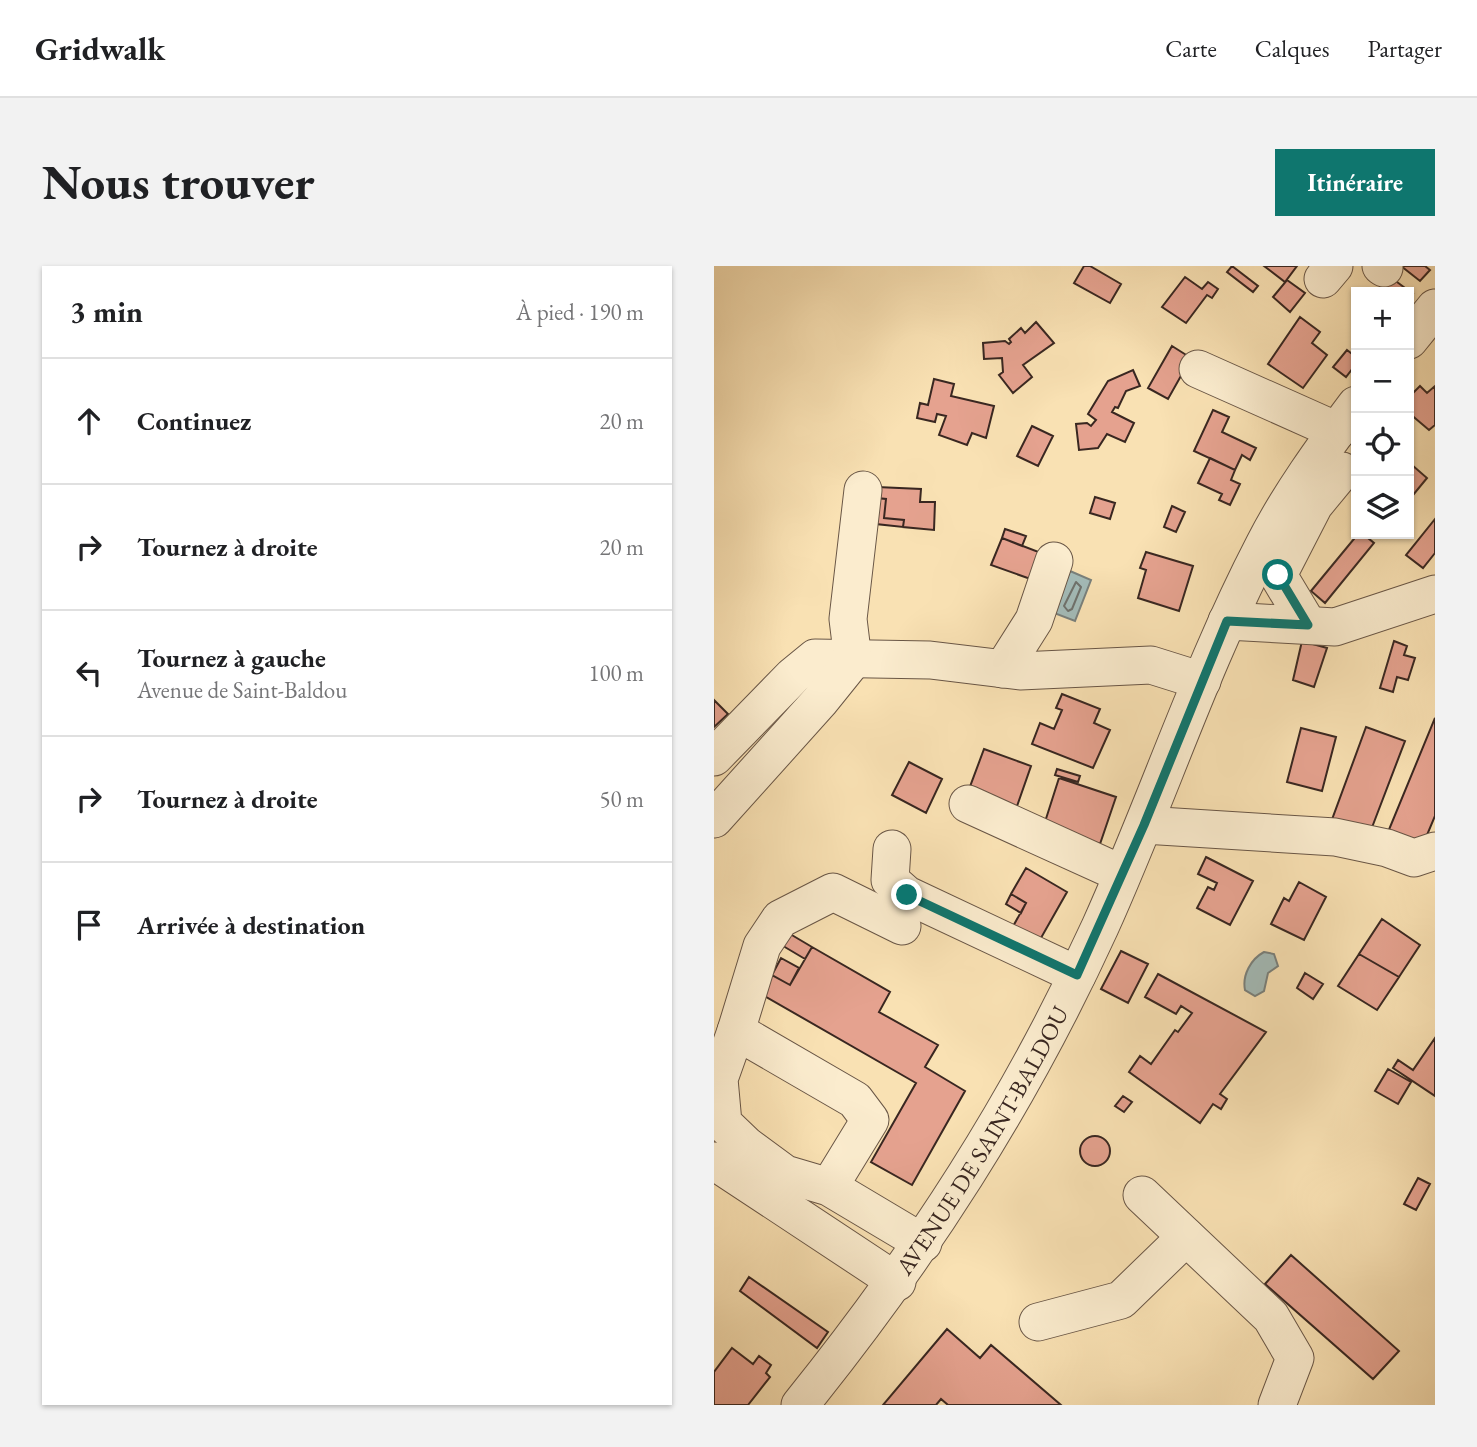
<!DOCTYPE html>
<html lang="fr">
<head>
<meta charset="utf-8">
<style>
  :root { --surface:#fff; --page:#f2f2f2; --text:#202124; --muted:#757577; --line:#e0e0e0; --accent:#0f766e }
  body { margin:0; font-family:"EB Garamond",serif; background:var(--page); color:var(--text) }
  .controls { position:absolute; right:21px; top:21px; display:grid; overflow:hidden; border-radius:0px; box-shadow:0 2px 5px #0004 }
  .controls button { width:63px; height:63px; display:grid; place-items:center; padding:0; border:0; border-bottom:2px solid var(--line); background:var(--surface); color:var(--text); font:35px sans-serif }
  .stop { position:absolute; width:21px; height:21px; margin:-16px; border:5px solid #0f766e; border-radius:50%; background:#fff }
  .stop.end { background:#0f766e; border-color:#fff; box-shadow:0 2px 7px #0008 }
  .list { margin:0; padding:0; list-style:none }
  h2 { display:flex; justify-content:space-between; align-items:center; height:91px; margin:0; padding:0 28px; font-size:30px }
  h2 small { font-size:23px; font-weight:400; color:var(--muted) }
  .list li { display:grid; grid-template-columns:46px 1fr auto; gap:21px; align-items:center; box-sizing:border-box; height:126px; padding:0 28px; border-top:2px solid var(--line) }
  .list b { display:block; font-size:26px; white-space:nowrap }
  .list p { margin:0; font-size:23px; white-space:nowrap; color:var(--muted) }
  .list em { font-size:23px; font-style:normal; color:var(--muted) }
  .icon { flex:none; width:38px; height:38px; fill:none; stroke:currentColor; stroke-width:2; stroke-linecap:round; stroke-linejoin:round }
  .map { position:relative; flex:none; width:721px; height:1139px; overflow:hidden; border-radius:0px }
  header { display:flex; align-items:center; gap:42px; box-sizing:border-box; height:98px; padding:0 35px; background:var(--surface); border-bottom:2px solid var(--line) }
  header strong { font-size:33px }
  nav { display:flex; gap:38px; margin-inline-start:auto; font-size:24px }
  .intro { display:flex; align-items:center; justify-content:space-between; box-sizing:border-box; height:168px; padding:0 42px }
  h1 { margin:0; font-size:49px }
  .button { padding:18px 32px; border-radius:0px; background:var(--accent); color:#fff; font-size:24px; font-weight:700 }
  main { display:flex; gap:42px; padding:0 42px }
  aside { flex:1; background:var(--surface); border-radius:0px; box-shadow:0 2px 5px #0004 }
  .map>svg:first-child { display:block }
</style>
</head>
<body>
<header>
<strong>Gridwalk</strong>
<nav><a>Carte</a><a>Calques</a><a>Partager</a></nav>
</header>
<div class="intro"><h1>Nous trouver</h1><a class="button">Itinéraire</a></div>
<main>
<aside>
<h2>3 min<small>À pied · 190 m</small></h2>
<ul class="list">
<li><svg class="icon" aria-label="ahead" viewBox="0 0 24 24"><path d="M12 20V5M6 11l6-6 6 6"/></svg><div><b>Continuez</b></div><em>20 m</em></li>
<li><svg class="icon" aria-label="right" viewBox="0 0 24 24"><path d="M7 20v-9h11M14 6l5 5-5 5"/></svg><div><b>Tournez à droite</b></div><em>20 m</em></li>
<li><svg class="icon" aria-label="left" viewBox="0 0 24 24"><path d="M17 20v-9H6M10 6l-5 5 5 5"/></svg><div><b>Tournez à gauche</b><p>Avenue de Saint-Baldou</p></div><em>100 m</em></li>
<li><svg class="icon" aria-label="right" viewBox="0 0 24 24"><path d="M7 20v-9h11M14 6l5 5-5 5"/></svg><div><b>Tournez à droite</b></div><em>50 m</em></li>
<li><svg class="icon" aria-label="arrive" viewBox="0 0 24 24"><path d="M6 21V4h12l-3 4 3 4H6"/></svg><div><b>Arrivée à destination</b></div></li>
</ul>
</aside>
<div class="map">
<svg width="721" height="1139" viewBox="0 0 721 1139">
  <rect width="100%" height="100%" fill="#f9e1b3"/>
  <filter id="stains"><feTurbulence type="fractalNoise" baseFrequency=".00286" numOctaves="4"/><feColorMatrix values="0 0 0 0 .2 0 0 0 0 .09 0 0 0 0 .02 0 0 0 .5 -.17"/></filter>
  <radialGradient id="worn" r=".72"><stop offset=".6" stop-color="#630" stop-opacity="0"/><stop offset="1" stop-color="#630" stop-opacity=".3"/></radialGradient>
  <!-- water -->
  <path fill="#a3bbb8" stroke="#79807c" stroke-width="2" d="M356,305L377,314L361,355L340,347Z
    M550,686L560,688L564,700L554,707L550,725L541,730L531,724C528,709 537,693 550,686Z"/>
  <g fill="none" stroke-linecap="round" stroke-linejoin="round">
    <!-- shore -->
    <path stroke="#6e716c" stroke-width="2" d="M362,316L367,321L358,343L354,345L350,340Z"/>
  </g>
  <!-- building -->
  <path fill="#e5a28f" stroke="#392721" stroke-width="2" d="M370,0H376L407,18L396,37L360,17Z
    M518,0L544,20L539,26L513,6Z
    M550,0H583L571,16Z
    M687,0H711L716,4L706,15Z
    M675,10L699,28L695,34V26H662Z
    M471,11L488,23L494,16L504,23L498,32L493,29L472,57L448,41Z
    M573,14L591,27L576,46L559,31Z
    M586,51L606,66L598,77L613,89L589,122L554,98Z
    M322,56L340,77L309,99L318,111L299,127L285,109L289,106L288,92L270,93L269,77L291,75L295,78L297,76L295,73L307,62L311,67Z
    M458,80L477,92L454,133L434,122Z
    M633,84L642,91V98L632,111L619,101Z
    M419,104L426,120L412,125L404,142L401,141L398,146L420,157L411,176L393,168L384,182L365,184L362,158L373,157L377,160L382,154L374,148L394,115Z
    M220,113L240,118L237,130L280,140L272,172L258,167L253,179L225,169L232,150L223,148L221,156L203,152L206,137L214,139Z
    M706,120L713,127L721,120V159L715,164L695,147V131Z
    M499,144L515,151L508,166L542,182L536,194L528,189L521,204L480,185Z
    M318,160L339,170L324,200L303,190Z
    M496,192L521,204L517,214L526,218L516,239L505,234L508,228L484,217Z
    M698,199L713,212L695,234V204Z
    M163,221L207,223L206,236H221L220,264L189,261L190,254L170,252L172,233L163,232Z
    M381,231L401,237L396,253L376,247Z
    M163,232L172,233L170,252L190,254L189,261L162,258Z
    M458,240L471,246L462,266L450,261Z
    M721,253V287L709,302L692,289Z
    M291,263L312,270L308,280L288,272Z
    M644,268H649L660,277L611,337L597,325Z
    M288,272L335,290L325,316L277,299Z
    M432,286L479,300L465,345L424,332L432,304L426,302Z
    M588,375L613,382L600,421L579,414Z
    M680,375L693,380L690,389L701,392L694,414L683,411L679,426L666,422Z
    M348,428L386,443L380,457L396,464L379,502L318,478L326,457L340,463L348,444L342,442Z
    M0,434L14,448L0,461Z
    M721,452V550L708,581L674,566Z
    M652,461L691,475L657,564L616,559Z
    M587,462L622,471L608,525L573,516Z
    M270,483L317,500L302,543L254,526Z
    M195,496L228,513L212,547L178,529Z
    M343,503L366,510L364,516L341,509Z
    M345,512L402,531L386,578L330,559Z
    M492,591L539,615L516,659L483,642L494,621L500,624L503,617L484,608Z
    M312,602L353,626L323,679L297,664L312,637L297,628Z
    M585,616L612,631L590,674L557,658L570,632L575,635Z
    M297,628L312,637L307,647L292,638Z
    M668,653L706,679L685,711L645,688Z
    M66,662L98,681L91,693L59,674Z
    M98,681L176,726L165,746L224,779L211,801L251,825L198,919L157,896L202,817L47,728L58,709L76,719Z
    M407,685L434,698L414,737L387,723Z
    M645,688L685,711L663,744L624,720Z
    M67,692L85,702L76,719L58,709Z
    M591,707L609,718L599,733L583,722Z
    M444,708L552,766L506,828L513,833L507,843L499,838L486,857L415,806L426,790L437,798L461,764L464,766L478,747L467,740L462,748L431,731Z
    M721,772V830L679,802L684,794L699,804Z
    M674,803L697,816L684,838L661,825Z
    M409,830L418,836L410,846L401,840Z
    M366 885a15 15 0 1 1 30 0a15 15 0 1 1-30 0Z
    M704,912L716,918L702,944L690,938Z
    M577,989L685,1085L659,1113L551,1018Z
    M35,1011L114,1066L103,1082L26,1025Z
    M233,1063L266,1092L277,1079L347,1139H234L227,1133L222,1139H169Z
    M18,1082L39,1098L45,1090L57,1099L52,1107L56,1111L34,1139H0V1106Z"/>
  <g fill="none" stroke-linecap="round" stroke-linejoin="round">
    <defs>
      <g id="minor">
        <path d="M667,0L670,2"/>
        <path d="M609,13L620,0"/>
        <path d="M695,74L721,42"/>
        <path d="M484,103L623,165"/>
        <path d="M513,355L621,361L721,328"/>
        <path d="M594,359L564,309L600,239L628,205"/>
        <path d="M289,403L320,354L340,295"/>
        <path d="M0,491L79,410L101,392L216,394L306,405L437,399L488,415"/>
        <path d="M254,538L408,608"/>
        <path d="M0,553L106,435L139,394L134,353L149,224"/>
        <path d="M430,559L621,571L673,582L700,592L721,585"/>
        <path d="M178,583L176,614L193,629L363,709"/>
        <path d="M22,765L48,680L66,653L119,626L188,660"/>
        <path d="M0,895L183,1016"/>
        <path d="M115,921L156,854L141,834L22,765L5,813L9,857L33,880L71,908L115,921L209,977"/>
        <path d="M428,929L557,1051L581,1092L563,1139"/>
        <path d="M324,1056L407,1034L472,971"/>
        <path id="s1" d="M86,1139C207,989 306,836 386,661C443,535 486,402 550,279C575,230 609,183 642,139"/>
      </g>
    </defs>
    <!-- minor casing -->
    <use href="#minor" stroke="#695646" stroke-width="39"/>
    <!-- minor -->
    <use href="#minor" stroke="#fbecce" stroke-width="37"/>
  </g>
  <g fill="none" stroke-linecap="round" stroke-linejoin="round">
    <!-- route -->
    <path stroke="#0f766e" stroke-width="9" d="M193,629L363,709L430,559L513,355L594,359L564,309"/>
  </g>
  <g text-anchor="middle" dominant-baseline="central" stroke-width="5" stroke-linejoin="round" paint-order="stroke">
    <!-- street labels -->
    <g font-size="24" fill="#392721" stroke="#fbecce">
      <text stroke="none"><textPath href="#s1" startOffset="322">AVENUE DE SAINT-BALDOU</textPath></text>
    </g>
  </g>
  <rect width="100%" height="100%" filter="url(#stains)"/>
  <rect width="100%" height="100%" fill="url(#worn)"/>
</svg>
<div class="controls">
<button>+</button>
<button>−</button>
<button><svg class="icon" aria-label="locate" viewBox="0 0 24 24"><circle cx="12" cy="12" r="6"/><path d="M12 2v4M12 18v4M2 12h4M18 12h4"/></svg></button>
<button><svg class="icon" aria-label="layers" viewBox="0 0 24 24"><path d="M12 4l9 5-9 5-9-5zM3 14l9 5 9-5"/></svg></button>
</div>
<div class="stop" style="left:564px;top:309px"></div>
<div class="stop end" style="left:193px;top:629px"></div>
</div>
</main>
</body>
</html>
